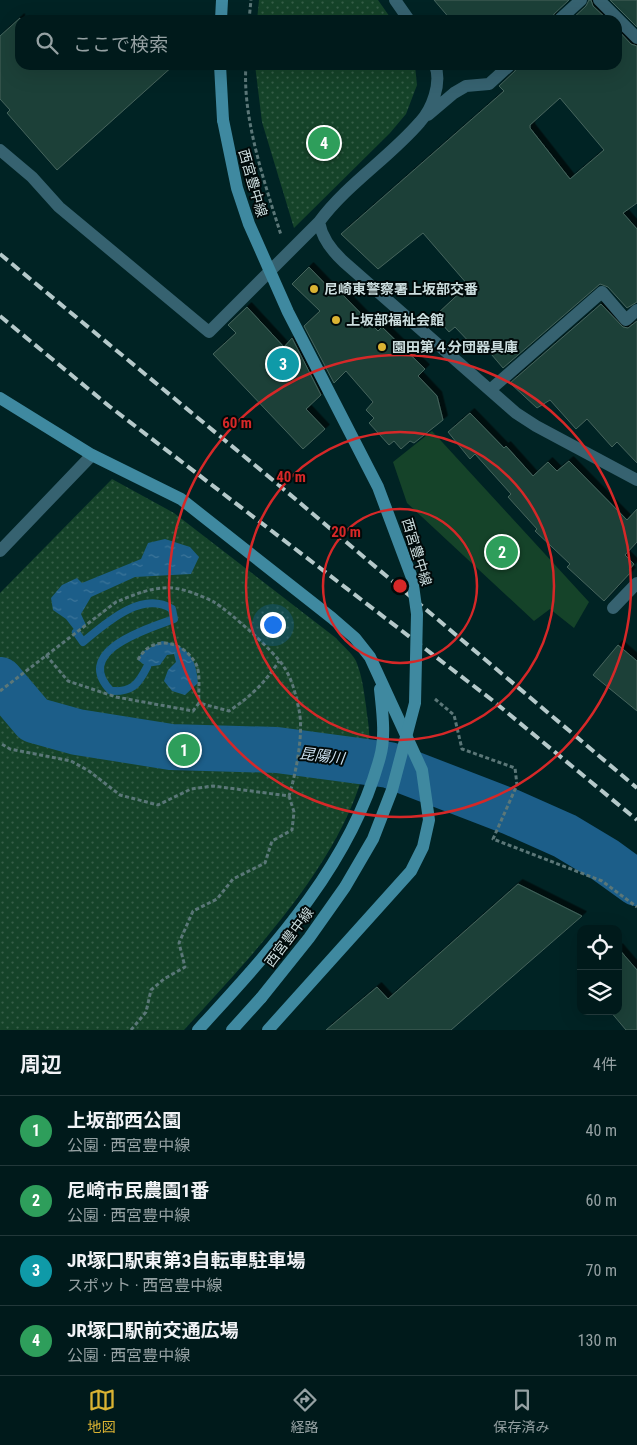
<!DOCTYPE html>
<html lang="ja">
<head>
<meta charset="utf-8">
<style>
  :root { --surface:#001a1b; --page:#0e2728; --text:#f1f3f6; --muted:#95a1a3; --line:#22383a; --accent:#dab333 }
  body { margin:0; font-family:"Roboto Condensed","Noto Sans JP",sans-serif; background:var(--page); color:var(--text) }
  .controls { position:absolute; right:15px; bottom:15px; display:grid; overflow:hidden; border-radius:10px; box-shadow:0 5px 20px #0002 }
  .controls button { width:45px; height:45px; display:grid; place-items:center; padding:0; border:0; border-bottom:1px solid var(--line); background:var(--surface); color:var(--text); font:25px sans-serif }
  .you { position:absolute; left:272px; top:624px; width:18px; height:18px; margin:-12px; border:4px solid #fff; border-radius:50%; background:#1a73e8; box-shadow:0 0 0 8px #1a73e833 }
  .badge { display:grid; place-items:center; width:32px; height:32px; border-radius:50%; background:var(--accent); color:#fff; font-size:16px; font-weight:700 }
  .pin { position:absolute; translate:-50% -50%; border:2px solid #fff; box-shadow:0 1px 5px #0006 }
  .list { margin:0; padding:0; list-style:none }
  h2 { display:flex; justify-content:space-between; align-items:center; height:65px; margin:0; padding:0 20px; font-size:21px }
  h2 small { font-size:16px; font-weight:400; color:var(--muted) }
  .list li { display:grid; grid-template-columns:32px 1fr auto; gap:15px; align-items:center; box-sizing:border-box; height:70px; padding:0 20px; border-top:1px solid var(--line) }
  .list b { display:block; font-size:19px; white-space:nowrap }
  .list p { margin:0; font-size:16px; white-space:nowrap; color:var(--muted) }
  .list em { font-size:16px; font-style:normal; color:var(--muted) }
  .icon { flex:none; width:28px; height:28px; fill:none; stroke:currentColor; stroke-width:2; stroke-linecap:round; stroke-linejoin:round }
  .map { position:relative; flex:none; width:637px; height:1030px; overflow:hidden }
  .search { position:absolute; background:var(--surface); box-shadow:0 5px 20px #0002; left:15px; right:15px; top:15px; height:55px; display:flex; align-items:center; gap:12px; box-sizing:border-box; padding:0 18px; border-radius:15px; color:var(--muted); font-size:19px }
  .sheet { height:345px; background:var(--surface) }
  nav { display:flex; justify-content:space-around; align-items:center; box-sizing:border-box; height:70px; border-top:1px solid var(--line); background:var(--surface); font-size:14px; color:var(--muted) }
  nav a { display:grid; justify-items:center; gap:2px }
  nav .on { color:var(--accent) }
  .map>svg:first-child { display:block }
</style>
</head>
<body>
<div class="map">
<svg width="637" height="1030" viewBox="0 0 637 1030">
  <defs>
    <pattern id="park-dots" width="8" height="8" patternUnits="userSpaceOnUse" patternTransform="scale(1.25)"><rect width="8" height="8" fill="#154329"/><path d="M2 2h.1M6 6h.1" fill="none" stroke="#365e48" stroke-width="1.8" stroke-linecap="round"/></pattern>
    <pattern id="water-ripples" width="26" height="14" patternUnits="userSpaceOnUse" patternTransform="scale(1.25)"><rect width="26" height="14" fill="#1c5e89"/><path d="M2 4q2-2 4 0t4 0M15 11q2-2 4 0t4 0" fill="none" stroke="#3c7599"/></pattern>
    <filter id="shadow"><feDropShadow dx="4.5" dy="-4.5" stdDeviation="0" flood-color="#0009"/></filter>
  </defs>
  <rect width="100%" height="100%" fill="#002324"/>
  <!-- green -->
  <path fill="#154329" d="M432,431L589,602L574,628L550,609L534,621L407,503L393,462Z"/>
  <!-- park -->
  <path fill="url(#park-dots)" d="M259,0H378L392,20H257Z
    M255,65L415,66L417,85L406,114L390,133L294,228L262,122Z
    M112,479L174,513L336,638C342,645 352,653 356,661C362,675 364,692 366,706C367,717 370,729 369,740C360,845 252,955 184,1030H0V593Z"/>
  <!-- water -->
  <path fill="url(#water-ripples)" d="M165,539L190,547L199,557L191,574L135,577L91,597L81,614L86,625L76,632L66,619L53,610L51,598L62,585L77,578L82,583L141,559L148,543Z
    M162,641C188,646 196,657 198,683L185,695L172,691L164,681L168,670L176,662L174,654L167,655L160,665L147,667L138,660L142,652Z"/>
  <g fill="none" stroke-linecap="round" stroke-linejoin="round">
    <!-- stream -->
    <path stroke="#1c5e89" stroke-width="8" d="M76,632L83,642C106,623 142,590 172,609L174,619C147,629 72,651 111,691C132,692 138,685 147,667"/>
    <!-- river -->
    <path stroke="#1c5e89" stroke-width="46" d="M0,680L34,720L77,732L171,747L277,750L389,765L511,812L565,836L605,860L637,883"/>
  </g>
  <!-- building -->
  <path fill="#1f3f38" stroke="#45655d" fill-rule="evenodd" filter="url(#shadow)" d="M434,0H569L554,14L551,20H451Z
    M589,0H591L593,6L608,20H571L586,6Z
    M610,0H637V27Z
    M20,18V65H174L57,170L7,113L10,110L0,99V36Z
    M617,29L631,44L637,46V203L623,213L637,229V302L627,308L608,287L600,284L503,368L480,341L473,346L455,327L449,332L435,316L468,285L423,233L378,269L341,234L504,91L499,86L515,71L518,65H617ZM560,98L604,150L570,179L530,128V125Z
    M309,267L336,295L340,292L378,331L382,327L425,369L418,376L437,396L443,420L414,443L410,441L401,449L394,441L389,445L369,423L374,418L366,410L373,402L346,371L334,383L304,326L320,311L292,284Z
    M601,304L623,327L628,328L637,321V463L617,442L612,447L587,419L576,429L550,400L537,408L510,383Z
    M247,307L284,347L292,338L321,395L306,409L325,429L303,449L213,354L236,333L228,325Z
    M470,413L504,448L506,446L533,476L548,462L557,471L569,461L627,520L637,509V542L625,555L634,564L629,570L631,572L604,601L567,567L570,564L535,531L537,529L508,497L511,494L475,454L470,459L448,432Z
    M618,645L637,661V711L593,675Z
    M518,884L582,916L451,1030H326L377,987L388,999Z
    M618,948L637,970V1030H626L610,1011H618Z"/>
  <g fill="none" stroke-linecap="round" stroke-linejoin="round">
    <!-- path -->
    <path stroke="#5b7778" stroke-width="3" stroke-dasharray="4 2.5" stroke-linecap="butt" d="M249,20L251,0
      M246,65C242,118 265,184 281,235
      M46,655L68,681L116,697L193,711L199,703L229,711C250,697 265,683 279,661
      M138,660C151,634 183,640 196,664C201,674 198,691 199,703
      M0,691L116,602C131,596 147,589 163,588C178,586 200,595 214,602C229,611 275,652 284,667C292,679 296,695 299,710C304,733 296,773 289,796L213,786L191,789L158,805L120,795L89,771L71,761L10,749L0,743
      M435,699L454,715L462,749L515,768L517,785L493,839L602,881L637,907
      M131,1030L146,1012L151,990L164,979L185,967L179,943L193,911L217,899L233,879L265,863L272,841L292,830L294,812L289,796"/>
    <!-- street -->
    <path stroke="#366270" stroke-width="12" d="M395,0L409,20
      M599,0L637,38
      M559,20L581,0
      M435,65C442,83 432,109 420,122C389,158 347,184 319,222C322,239 332,251 344,262L516,413L536,426L637,480
      M428,115L454,93L466,86L489,84L510,65
      M0,150L32,177L59,207L209,332L319,222
      M490,390L602,292L626,320L637,310
      M0,551L92,455
      M613,608L637,583"/>
    <!-- secondary -->
    <path stroke="#3f89a0" stroke-width="12" d="M221,20L222,0
      M220,65L223,120
      M0,398L92,455L181,499L332,618L355,638L370,657L422,770L429,820L423,847L411,871L268,1030
      M198,1030C271,950 351,865 380,757C386,736 382,710 380,689
      M232,1030L261,998"/>
    <!-- rail -->
    <path stroke="#b5c9ca" stroke-width="4" stroke-dasharray="10 5" stroke-linecap="butt" d="M0,254L274,481L637,788
      M0,316L109,406L492,700L637,820"/>
    <!-- secondary-bridge -->
    <path stroke="#3f89a0" stroke-width="12" d="M223,120L237,188L249,224L288,312L378,487L412,578L417,614L415,703L392,790L373,839L345,887L309,938L261,998"/>
  </g>
  <!-- distance rings -->
  <g fill="none" stroke="#d62828" stroke-width="2.5">
    <circle cx="400" cy="586" r="77"/>
    <circle cx="400" cy="586" r="154"/>
    <circle cx="400" cy="586" r="231"/>
  </g>
  <!-- markers -->
  <g fill="#dab333" stroke="#010a0a" stroke-width="2">
    <circle cx="314" cy="289" r="5"/>
    <circle cx="336" cy="320" r="5"/>
    <circle cx="382" cy="347" r="5"/>
  </g>
  <g text-anchor="middle" dominant-baseline="central" stroke-width="4" stroke-linejoin="round" paint-order="stroke">
    <!-- street labels -->
    <g font-size="14" fill="#ccdedf" stroke="#010a0a">
      <text transform="translate(253 183) rotate(74)">西宮豊中線</text>
      <text transform="translate(417 552) rotate(73)">西宮豊中線</text>
      <text transform="translate(289 937) rotate(-53)">西宮豊中線</text>
    </g>
    <!-- poi labels -->
    <g font-size="14" font-weight="bold" fill="#ccdedf" stroke="#010a0a" text-anchor="start">
      <text x="324" y="289">尼崎東警察署上坂部交番</text>
      <text x="346" y="320">上坂部福祉会館</text>
      <text x="392" y="347">園田第４分団器具庫</text>
    </g>
    <!-- water labels -->
    <g font-size="15" font-style="italic" fill="#cbdfee" stroke="#010a0a">
      <text transform="translate(322 756) rotate(7)">昆陽川</text>
    </g>
  </g>
  <circle cx="400" cy="586" r="8" fill="#d62828" stroke="#010a0a" stroke-width="2.5"/>
  <g font-size="15" text-anchor="middle" font-weight="bold" fill="#d62828" stroke="#010a0a" stroke-width="4" stroke-linejoin="round" paint-order="stroke">
    <text x="237" y="428">60 m</text>
    <text x="291" y="482">40 m</text>
    <text x="346" y="537">20 m</text>
  </g>
</svg>
<div class="controls">
<button><svg class="icon" aria-label="locate" viewBox="0 0 24 24"><circle cx="12" cy="12" r="6"/><path d="M12 2v4M12 18v4M2 12h4M18 12h4"/></svg></button>
<button><svg class="icon" aria-label="layers" viewBox="0 0 24 24"><path d="M12 4l9 5-9 5-9-5zM3 14l9 5 9-5"/></svg></button>
</div>
<div class="you"></div>
<div class="pin badge" style="left:184px;top:750px;background:#2e9e5b">1</div>
<div class="pin badge" style="left:502px;top:552px;background:#2e9e5b">2</div>
<div class="pin badge" style="left:283px;top:364px;background:#0f9aa8">3</div>
<div class="pin badge" style="left:324px;top:143px;background:#2e9e5b">4</div>
<div class="search"><svg class="icon" aria-label="search" viewBox="0 0 24 24"><circle cx="10" cy="10" r="6"/><path d="M15 15l6 6"/></svg>ここで検索</div>
</div>
<section class="sheet">
<h2>周辺<small>4件</small></h2>
<ul class="list">
<li><span class="badge" style="background:#2e9e5b">1</span><div><b>上坂部西公園</b><p>公園 · 西宮豊中線</p></div><em>40 m</em></li>
<li><span class="badge" style="background:#2e9e5b">2</span><div><b>尼崎市民農園1番</b><p>公園 · 西宮豊中線</p></div><em>60 m</em></li>
<li><span class="badge" style="background:#0f9aa8">3</span><div><b>JR塚口駅東第3自転車駐車場</b><p>スポット · 西宮豊中線</p></div><em>70 m</em></li>
<li><span class="badge" style="background:#2e9e5b">4</span><div><b>JR塚口駅前交通広場</b><p>公園 · 西宮豊中線</p></div><em>130 m</em></li>
</ul>
</section>
<nav>
<a class="on"><svg class="icon" aria-label="map" viewBox="0 0 24 24"><path d="M3 6l6-2 6 2 6-2v14l-6 2-6-2-6 2zM9 4v14M15 6v14"/></svg>地図</a>
<a><svg class="icon" aria-label="directions" viewBox="0 0 24 24"><path d="M12 3l9 9-9 9-9-9zM9 14v-3h6M13 9l2 2-2 2"/></svg>経路</a>
<a><svg class="icon" aria-label="saved" viewBox="0 0 24 24"><path d="M7 4h10v16l-5-4-5 4z"/></svg>保存済み</a>
</nav>
</body>
</html>
